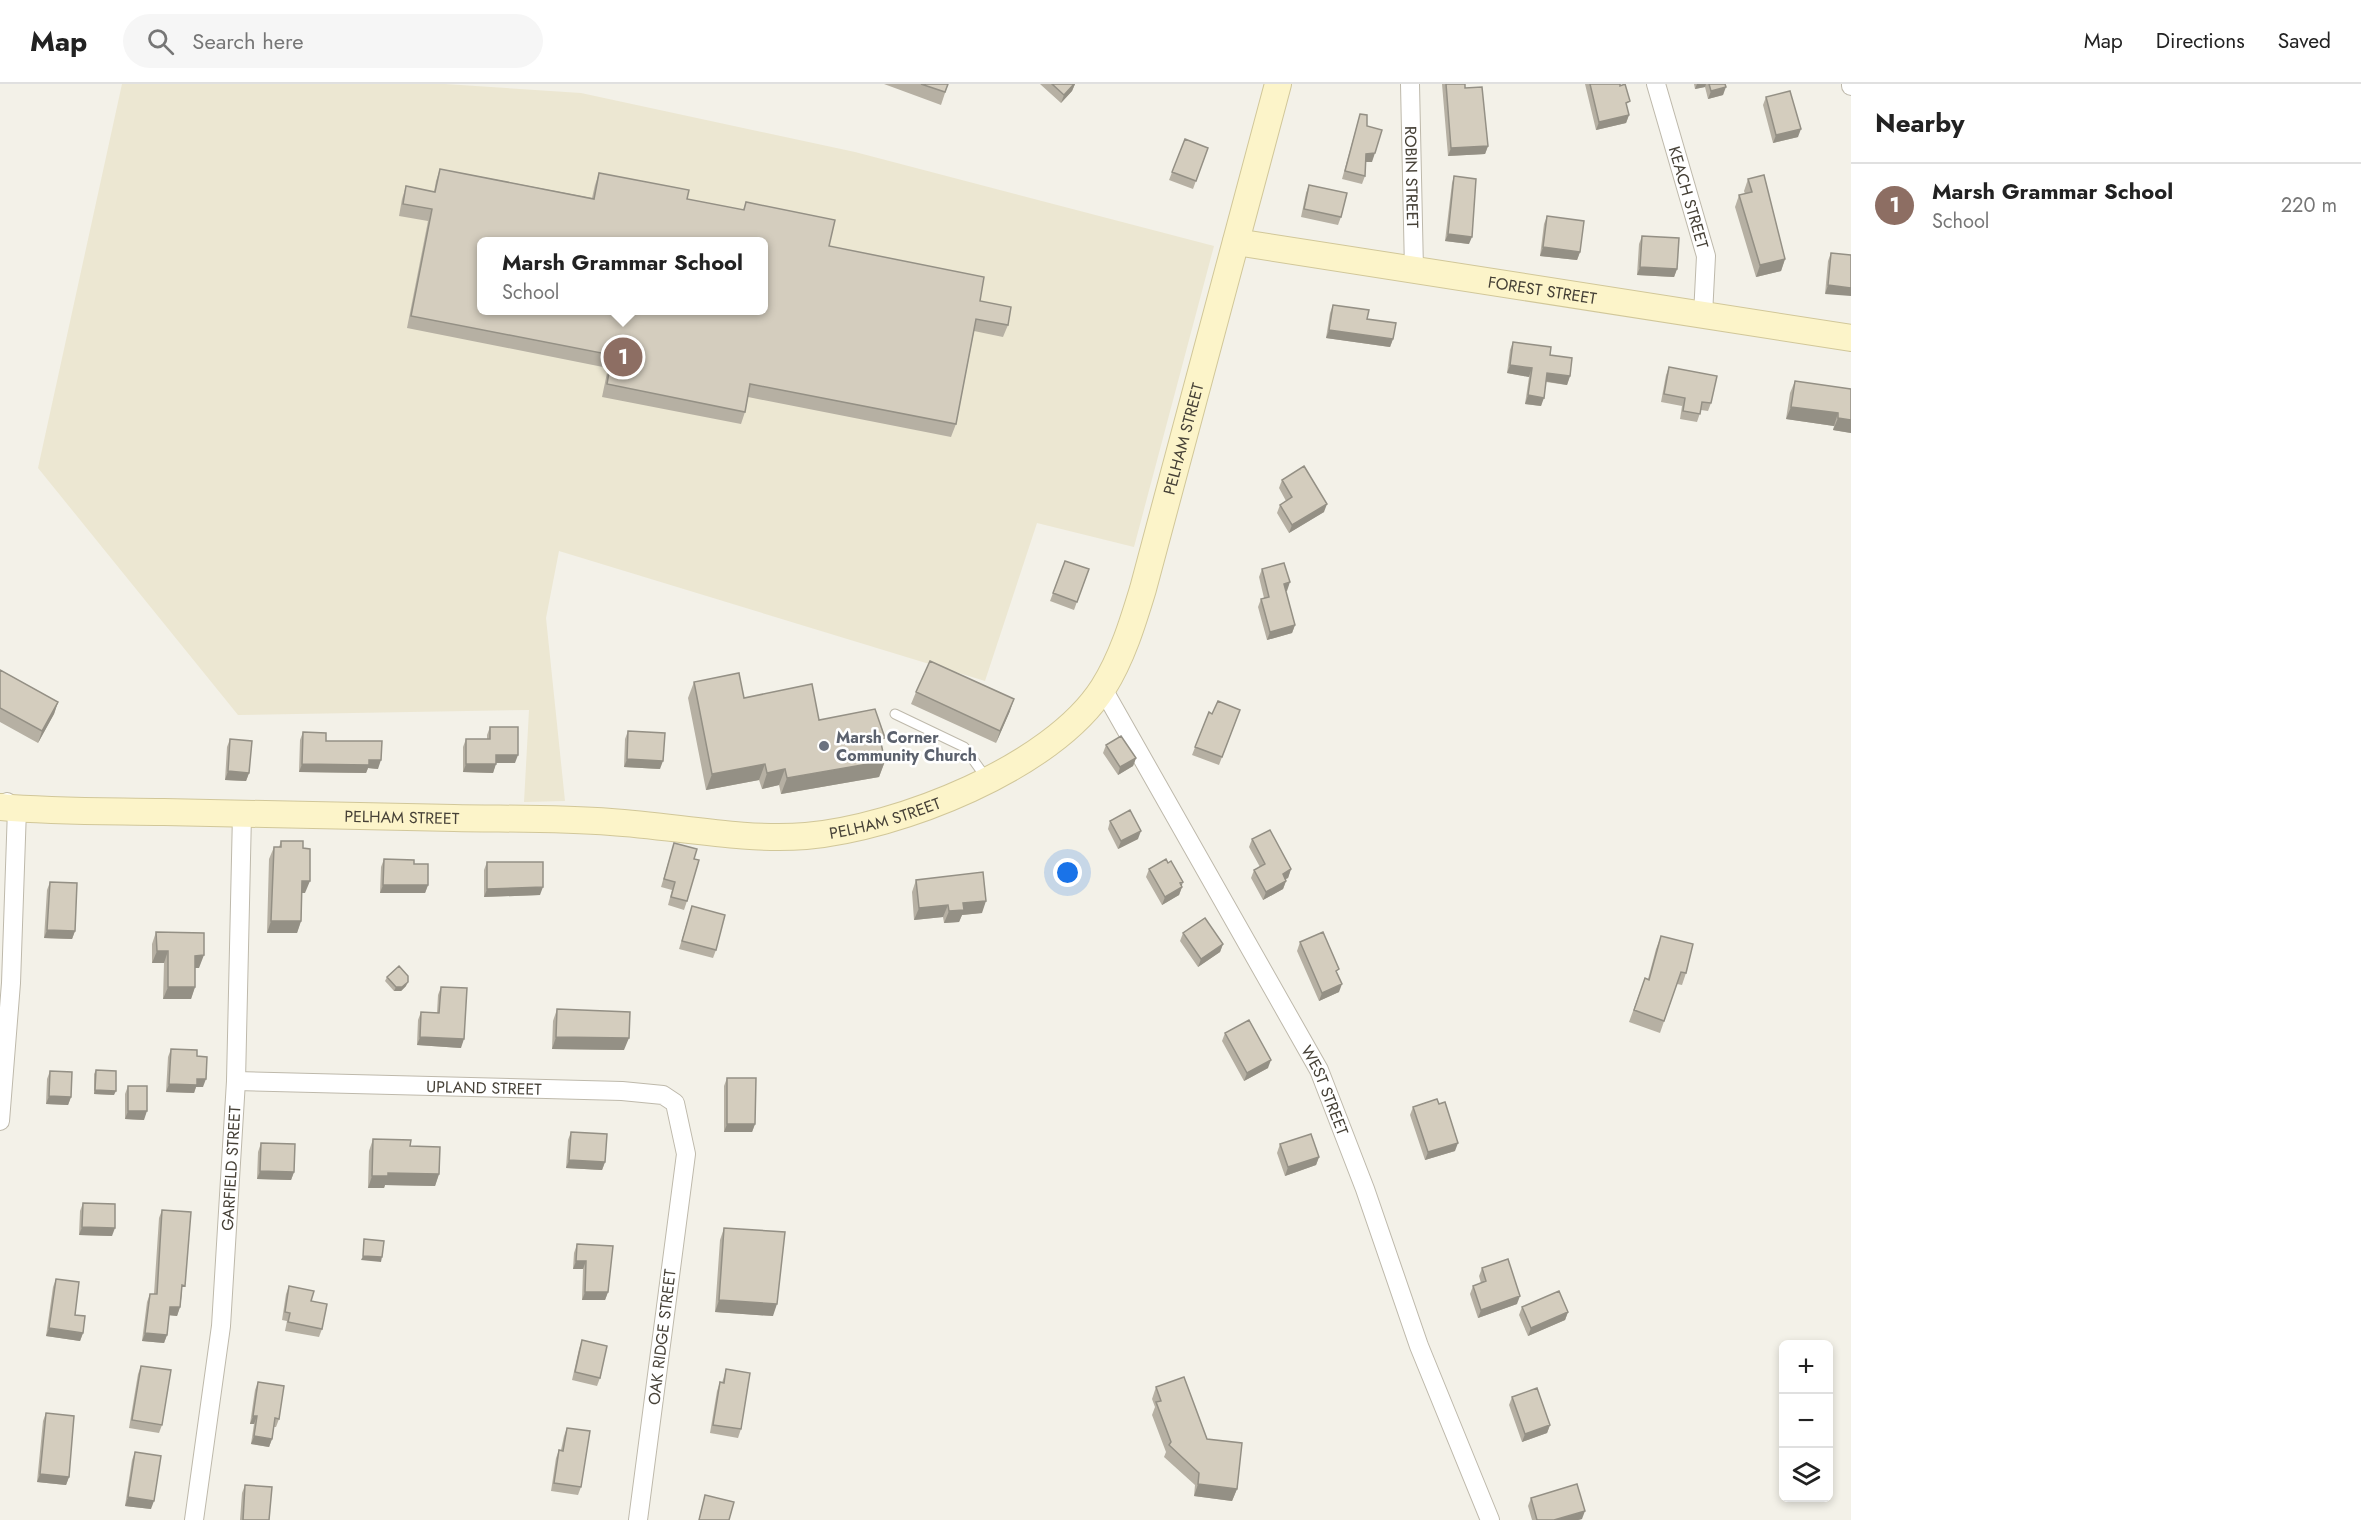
<!DOCTYPE html>
<html lang="en">
<head>
<meta charset="utf-8">
<style>
  :root { --surface:#fff; --page:#f6f6f6; --text:#222; --muted:#767676; --line:#e0e0e0; --accent:#f05321 }
  body { margin:0; font-family:Jost,sans-serif; background:var(--page); color:var(--text) }
  .controls { position:absolute; right:18px; bottom:18px; display:grid; overflow:hidden; border-radius:9px; box-shadow:0 3px 9px #0003 }
  .controls button { width:54px; height:54px; display:grid; place-items:center; padding:0; border:0; border-bottom:2px solid var(--line); background:var(--surface); color:var(--text); font:30px sans-serif }
  .you { position:absolute; left:1068px; top:789px; width:21px; height:21px; margin:-15px; border:4px solid #fff; border-radius:50%; background:#1a73e8; box-shadow:0 0 0 9px #1a73e833 }
  .badge { display:grid; place-items:center; width:39px; height:39px; border-radius:50%; background:var(--accent); color:#fff; font-size:20px; font-weight:700 }
  .pin { position:absolute; translate:-50% -50%; border:3px solid #fff; box-shadow:0 2px 6px #0006 }
  .popup { position:absolute; left:477px; top:153px; width:291px; height:78px; box-sizing:border-box; display:grid; place-content:center; border-radius:9px; background:var(--surface); filter:drop-shadow(0 2px 4px #0005); font-size:20px; white-space:nowrap; color:var(--muted) }
  .popup b { font-size:22px; color:var(--text) }
  .popup::after { content:''; position:absolute; left:50%; top:100%; margin-left:-12px; border:12px solid transparent; border-top-color:var(--surface) }
  .list { margin:0; padding:0; list-style:none }
  h2 { display:flex; justify-content:space-between; align-items:center; height:78px; margin:0; padding:0 24px; font-size:26px }
  h2 small { font-size:20px; font-weight:400; color:var(--muted) }
  .list li { display:grid; grid-template-columns:39px 1fr auto; gap:18px; align-items:center; box-sizing:border-box; height:84px; padding:0 24px; border-top:2px solid var(--line) }
  .list b { display:block; font-size:22px; white-space:nowrap }
  .list p { margin:0; font-size:20px; white-space:nowrap; color:var(--muted) }
  .list em { font-size:20px; font-style:normal; color:var(--muted) }
  .icon { flex:none; width:33px; height:33px; fill:none; stroke:currentColor; stroke-width:2; stroke-linecap:round; stroke-linejoin:round }
  .map { position:relative; flex:none; width:1851px; height:1436px; overflow:hidden }
  header { display:flex; align-items:center; gap:36px; box-sizing:border-box; height:84px; padding:0 30px; background:var(--surface); border-bottom:2px solid var(--line) }
  header strong { font-size:28px }
  nav { display:flex; gap:33px; margin-inline-start:auto; font-size:21px }
  .search { width:420px; height:54px; background:var(--page); display:flex; align-items:center; gap:15px; box-sizing:border-box; padding:0 21px; border-radius:33px; color:var(--muted); font-size:22px }
  main { display:flex }
  aside { flex:1; background:var(--surface) }
  .map>svg:first-child { display:block }
</style>
</head>
<body>
<header>
<strong>Map</strong>
<div class="search"><svg class="icon" aria-label="search" viewBox="0 0 24 24"><circle cx="10" cy="10" r="6"/><path d="M15 15l6 6"/></svg>Search here</div>
<nav><a>Map</a><a>Directions</a><a>Saved</a></nav>
</header>
<main>
<div class="map">
<svg width="1851" height="1436" viewBox="0 0 1851 1436">
  <rect width="100%" height="100%" fill="#f3f1e8"/>
  <!-- education -->
  <path fill="#ece7d2" fill-rule="evenodd" d="M122,0H445L581,9L855,68L1214,162L1134,463L1037,439L985,597L559,467L546,534L565,717L524,718L529,626L238,631L38,384ZM482,158H764V226H482Z"/>
  <g fill="none" stroke-linecap="round" stroke-linejoin="round">
    <defs>
      <path id="lane" d="M895,630L964,663L987,695"/>
      <g id="street">
        <path id="s1" d="M1410,0L1414,186"/>
        <path id="s2" d="M1656,0L1706,172L1703,231"/>
        <path d="M1851,0V2"/>
        <path id="s3" d="M1103,605L1319,986L1365,1105L1419,1262L1490,1436"/>
        <path id="s4" d="M236,997L622,1007L663,1011L675,1019L686,1070L638,1436"/>
        <path d="M0,1037L11,899L17,725L7,718"/>
        <path id="s5" d="M194,1436L221,1242L236,997L242,730"/>
      </g>
      <g id="secondary">
        <path id="s6" d="M1236,158L1851,254"/>
        <path id="s7" d="M0,723C54,728 109,727 164,728C260,730 357,732 454,734C506,735 559,734 611,738C675,742 742,757 806,752C898,744 1052,684 1103,604C1122,574 1133,538 1143,505L1278,0"/>
      </g>
    </defs>
    <!-- lane casing -->
    <use href="#lane" stroke="#beb9ab" stroke-width="11"/>
    <!-- street casing -->
    <use href="#street" stroke="#beb9ab" stroke-width="20"/>
    <!-- secondary casing -->
    <use href="#secondary" stroke="#d1c799" stroke-width="28"/>
    <!-- lane -->
    <use href="#lane" stroke="#fff" stroke-width="9"/>
    <!-- street -->
    <use href="#street" stroke="#fff" stroke-width="18"/>
    <!-- secondary -->
    <use href="#secondary" stroke="#fcf4c9" stroke-width="26"/>
  </g>
  <!-- wall -->
  <path fill="#b6b0a3" d="M884,0H948L941,21Z
    M1040,0H1075L1072,7L1061,19Z
    M1442,0H1465V4L1488,62L1485,70L1448,72Z
    M1585,0H1620L1629,31L1626,39L1596,46Z
    M1694,0H1725L1723,11L1708,15L1705,3L1695,5Z
    M1766,13L1798,53L1773,59L1763,21Z
    M1360,30L1367,42L1372,78H1365V92L1362,100L1342,95Z
    M1185,55L1208,64L1193,105L1169,96Z
    M440,85L592,114L595,101L599,89L687,115L743,126L746,118L829,162L980,217L1008,241L1003,253L974,247L956,340L951,353L748,313L745,328L741,340L602,313L608,284L407,244L428,137L399,132L402,115L406,102L434,108L436,97Z
    M1454,92L1469,160L1445,157L1452,99Z
    M1748,95L1785,175L1781,187L1756,193L1735,123L1739,111L1745,110L1744,107Z
    M1309,101L1341,133L1338,141L1301,133L1306,109Z
    M1547,132L1580,168L1577,176L1540,172L1544,140Z
    M1642,152L1677,185L1674,193L1637,191L1639,160Z
    M1831,169L1851,171L1825,210L1828,177Z
    M1333,221L1367,235L1393,255L1390,263L1326,254L1330,229Z
    M1513,258L1550,271L1570,292L1567,301L1546,298L1541,322L1525,320L1529,293L1507,289L1510,266Z
    M1669,283L1711,319L1708,327L1701,326L1697,338L1680,335L1682,322L1661,318L1666,291Z
    M1795,297L1851,305V349L1833,346L1834,342L1786,335L1790,309Z
    M1282,396L1324,428L1289,449L1277,429L1280,421L1286,417L1279,404Z
    M1065,477L1089,485L1074,526L1050,517Z
    M1262,485L1287,507H1285L1295,541L1292,549L1267,556L1258,523L1261,515L1264,514L1259,493Z
    M0,586L58,618L54,630L38,659L0,638Z
    M694,598L819,636L882,662L885,677L879,693L781,710L779,701L762,705L759,696L706,706L688,614Z
    M916,608L1010,627L996,659L911,620Z
    M1240,626L1219,681L1192,671L1209,628L1212,630Z
    M490,643L515,679H496L493,689L463,688V663L466,655H487V651Z
    M628,647L660,685L624,683L625,655Z
    M303,648L326,657L378,685L368,684L366,689L299,688L300,656Z
    M230,655L249,689L246,697L225,696L227,663Z
    M1106,661L1136,674L1133,682L1118,691L1103,669Z
    M1110,737L1138,755L1118,765L1108,745Z
    M1252,755L1291,785L1288,794L1285,795L1286,797L1283,805L1263,816L1251,794L1254,786L1260,783L1249,763Z
    M281,757L305,809H302L301,837L297,849H267L269,775L274,763H279Z
    M674,759L694,775L687,817L684,826L668,821L672,806L661,803Z
    M384,775L414,780L428,801L425,809H380L381,783Z
    M487,778L540,811L484,813V786Z
    M1149,785L1181,801L1182,803L1179,811L1162,821L1146,793Z
    M916,796L982,829L962,831L959,838L944,839L943,833L914,836L912,808Z
    M50,798L75,847L72,855L44,854L47,806Z
    M692,822L716,866L713,874L679,865Z
    M156,848L199,884H195V903L191,915H163L164,879H152V860Z
    M1183,849L1223,860L1220,868L1198,883L1180,857Z
    M1661,852L1686,889L1682,901L1677,900L1660,949L1629,938L1645,894L1648,895L1656,865Z
    M1300,858L1337,890L1339,908L1319,917L1297,867Z
    M387,893L406,902L401,907H394L385,897Z
    M441,903L461,964L417,961L418,936L421,928L437,929L438,911Z
    M557,925L624,966L552,965L553,937Z
    M1225,949L1268,984L1244,997L1222,957Z
    M171,965L197,972L203,1003H196L194,1009L166,1008L168,973Z
    M96,986L114,1011L94,1010V990Z
    M50,987L71,1013L68,1021L46,1020L47,995Z
    M727,994L755,1040L752,1048H724V1002Z
    M128,1002L144,1036L125,1035V1010Z
    M1439,1020L1455,1067L1425,1076L1410,1031L1413,1023Z
    M571,1048L605,1078L602,1086L566,1084L568,1056Z
    M373,1055L410,1062L439,1090L435,1102L385,1101L384,1104H368L369,1067Z
    M261,1059L294,1088L291,1096L257,1095L258,1068Z
    M1280,1060L1319,1073L1316,1081L1285,1092L1277,1069Z
    M83,1119L112,1152L79,1151L80,1127Z
    M162,1126L182,1210L180,1223L177,1232L169,1231L167,1251L164,1259L142,1257L147,1218L150,1210H154L159,1134Z
    M724,1144L773,1232L715,1228L720,1156Z
    M577,1160L608,1208L605,1216H582L583,1185H573L574,1169Z
    M1482,1184L1517,1220L1478,1234L1470,1210L1473,1202L1481,1199L1479,1192Z
    M56,1195L75,1231L83,1249L80,1257L46,1252L53,1203Z
    M289,1202L311,1217L322,1245L319,1253L285,1247L287,1237L282,1236L286,1210Z
    M1522,1223L1568,1228L1565,1236L1528,1252L1519,1231Z
    M582,1256L600,1294L597,1302L572,1296L579,1265Z
    M141,1282L162,1341L159,1349L129,1344L138,1290Z
    M726,1285L741,1345L738,1354L710,1349L717,1307L720,1298L722,1299Z
    M258,1298L279,1335L276,1343H274L272,1355L269,1363L251,1360L254,1340H250L255,1306Z
    M1156,1303L1207,1355L1237,1405L1232,1417L1194,1412L1195,1401L1164,1373L1166,1368L1152,1331L1155,1323L1152,1315Z
    M1512,1313L1550,1341L1547,1349L1522,1358L1509,1321Z
    M46,1329L69,1393L66,1401L37,1398L43,1337Z
    M567,1344L581,1403L578,1411L551,1407L556,1374L559,1366H561L564,1352Z
    M135,1368L151,1425L125,1422L132,1376Z
    M245,1401L269,1436H240L242,1409Z
    M1531,1414L1582,1435L1578,1436H1532L1528,1422Z"/>
  <!-- shaded-wall -->
  <path fill="#949085" d="M1074,0H1075L1072,7L1061,19L1064,11Z
    M1697,0H1706L1705,3L1695,5Z
    M1726,3L1723,11L1708,15L1711,7Z
    M1629,31L1626,39L1596,46L1599,38Z
    M1801,45L1798,53L1773,59L1776,51Z
    M1488,62L1485,70L1448,72L1451,64Z
    M1375,69L1372,78H1363L1366,70Z
    M1448,150L1472,153L1469,160L1445,157Z
    M1543,163L1580,168L1577,176L1540,172Z
    M1785,175L1781,187L1756,193L1760,181Z
    M1640,183L1677,185L1674,193L1637,191Z
    M1828,201L1851,204V212L1825,210Z
    M1329,246L1393,255L1390,263L1326,254Z
    M1510,281L1532,284L1529,293L1507,289Z
    M1547,289L1570,292L1567,301L1544,297Z
    M1528,311L1544,314L1541,322L1525,320Z
    M1791,323L1838,329L1834,342L1786,335Z
    M1838,334L1851,336V349L1833,346Z
    M1327,420L1324,428L1289,449L1292,441Z
    M1290,498L1287,507L1281,508L1284,500Z
    M1295,541L1292,549L1267,556L1270,548Z
    M1014,615L1010,627L996,659L1000,647Z
    M58,618L54,630L38,659L42,647Z
    M496,671H518L515,679H493Z
    M1136,674L1133,682L1118,691L1120,683Z
    M627,675L663,677L660,685L624,683Z
    M369,676H381L378,685L368,684L366,689L299,688L302,680Z
    M885,677L879,693L781,710L787,694Z
    M466,680H496L493,689L463,688Z
    M765,680L759,696L706,706L712,690Z
    M785,685L779,701L762,705L767,689Z
    M228,687L249,689L246,697L225,696Z
    M1141,747L1138,755L1118,765L1121,757Z
    M1291,785L1288,794L1280,798L1283,790Z
    M302,797H310L305,809H297Z
    M1286,797L1283,805L1263,816L1266,808Z
    M1183,798L1181,804L1182,803L1179,811L1162,821L1165,813Z
    M383,801H428L425,809H380Z
    M543,803L540,811L484,813L487,805Z
    M986,817L982,829L962,831L959,838L944,839L949,827L963,819Z
    M948,821L943,833L914,836L919,824Z
    M271,837H301L297,849H267Z
    M47,846L75,847L72,855L44,854Z
    M1223,860L1220,868L1198,883L1201,875Z
    M157,867H168L164,879H152Z
    M204,871L199,884H191L195,872Z
    M408,898L406,902L401,907H394L396,903Z
    M1342,900L1339,908L1319,917L1322,909Z
    M168,903H195L191,915H163Z
    M420,953L464,955L461,964L417,961Z
    M556,953L629,954L624,966L552,965Z
    M1271,976L1268,984L1244,997L1247,989Z
    M197,995H206L203,1003H196L194,1009L166,1008L169,1000Z
    M95,1006L116,1007L114,1011L94,1010Z
    M49,1012L71,1013L68,1021L46,1020Z
    M128,1027H147L144,1036L125,1035Z
    M727,1040H755L752,1048H724Z
    M1458,1059L1455,1067L1425,1076L1428,1068Z
    M1319,1073L1316,1081L1285,1092L1288,1083Z
    M569,1076L605,1078L602,1086L566,1084Z
    M260,1087L294,1088L291,1096L257,1095Z
    M388,1089L439,1090L435,1102L385,1101L384,1104H368L372,1092Z
    M82,1143L115,1144L112,1152L79,1151Z
    M363,1172L382,1173L381,1178L361,1176Z
    M576,1177H586L583,1185H573Z
    M585,1208H608L605,1216H582Z
    M1520,1212L1517,1220L1478,1234L1481,1226Z
    M719,1216L777,1220L773,1232L715,1228Z
    M170,1223H180L177,1232L167,1231Z
    M1568,1228L1565,1236L1528,1252L1531,1244Z
    M49,1244L83,1249L80,1257L46,1252Z
    M145,1249L167,1251L164,1259L142,1257Z
    M253,1332H257L254,1340H250Z
    M1550,1341L1547,1349L1522,1358L1525,1350Z
    M254,1352L272,1355L269,1363L251,1360Z
    M40,1390L69,1393L66,1401L37,1398Z
    M1198,1400L1237,1405L1232,1417L1194,1412Z
    M128,1413L154,1417L151,1425L125,1422Z
    M1585,1427L1582,1435L1578,1436H1554Z"/>
  <!-- building -->
  <path fill="#d4cdbe" stroke="#949085" stroke-width="1.5" fill-rule="evenodd" d="M921,0H948L945,8Z
    M1052,0H1074L1064,11Z
    M1446,0H1465V4L1482,3L1488,62L1451,64Z
    M1590,0H1620V2L1625,0L1630,17L1626,19L1629,31L1599,38Z
    M1709,0H1725L1726,3L1711,7Z
    M1790,7L1801,45L1776,51L1766,13Z
    M1360,30L1367,31V42L1382,46L1375,69L1366,70L1365,92L1345,87Z
    M1185,55L1208,64L1196,97L1172,88Z
    M440,85L594,115L599,89L689,106L687,115L744,126L746,118L835,136L829,162L984,193L980,217L1011,223L1008,241L976,235L956,340L750,300L745,328L607,300L612,271L411,232L432,125L403,120L406,102L435,108ZM482,158H764V226H482Z
    M1764,91L1785,175L1760,181L1739,111L1752,108L1748,95Z
    M1454,92L1476,95L1472,153L1448,150Z
    M1309,101L1347,109L1341,133L1304,125Z
    M1547,132L1584,137L1580,168L1543,163Z
    M1642,152L1679,154L1677,185L1640,183Z
    M1831,169L1851,171V204L1828,201Z
    M1333,221L1369,226L1367,235L1396,239L1393,255L1329,246Z
    M1513,258L1551,263L1550,271L1572,274L1570,292L1547,289L1544,314L1528,311L1532,284L1510,281Z
    M1669,283L1717,292L1711,319L1702,318L1700,330L1683,327L1685,314L1664,310Z
    M1795,297L1851,305V336L1838,334V329L1791,323Z
    M1304,382L1327,420L1292,441L1280,421L1292,413L1282,396Z
    M1065,477L1089,485L1077,518L1053,509Z
    M1284,479L1290,498L1284,500L1295,541L1270,548L1261,515L1269,513L1262,485Z
    M930,577L1014,615L1000,647L916,608Z
    M0,586L58,618L42,647L0,624Z
    M739,589L744,614L812,600L819,636L875,625L885,654L880,655L885,677L787,694L785,685L767,689L765,680L712,690L694,598Z
    M1218,617L1240,626L1222,673L1195,663L1209,628L1212,630Z
    M490,643H518V671H496V680H466V655H490Z
    M628,647L665,649L663,677L627,675Z
    M303,648L326,649V657H382L381,676H369V681L302,680Z
    M1121,652L1136,674L1120,683L1106,661Z
    M230,655L252,657L249,689L228,687Z
    M1130,726L1141,747L1121,757L1110,737Z
    M1270,746L1291,785L1283,790L1286,797L1266,808L1254,786L1265,780L1252,755Z
    M281,757H303V764L310,765V797H302L301,837H271L274,763H281Z
    M674,759L697,765L694,775L699,776L687,817L671,813L675,798L664,795Z
    M384,775L414,776V780H428V801H383Z
    M1166,775L1168,779L1171,777L1183,798L1180,799L1182,803L1165,813L1149,785Z
    M487,778H543V803L487,805Z
    M983,788L986,817L963,819L964,826L949,827L948,821L919,824L916,796Z
    M50,798L77,799L75,847L47,846Z
    M692,822L725,831L716,866L682,857Z
    M1205,834L1223,860L1201,875L1183,849Z
    M156,848L204,849V871L195,872V903H168V867H157Z
    M1323,848L1339,885L1336,887L1342,900L1322,909L1300,858Z
    M1661,852L1693,860L1686,889L1681,888L1664,937L1634,926L1645,894L1649,896Z
    M399,882L408,892V898L402,903H396L387,893Z
    M441,903L467,904L464,955L420,953L421,928L439,929Z
    M557,925L630,928L629,954L556,953Z
    M1249,936L1271,976L1247,989L1225,949Z
    M171,965L197,966V972L207,973L206,995H197V1001L169,1000Z
    M96,986L116,987V1007L95,1006Z
    M50,987L72,988L71,1013L49,1012Z
    M727,994H756L755,1040H727Z
    M128,1002H147V1027H128Z
    M1437,1015L1439,1020L1445,1018L1458,1059L1428,1068L1413,1023Z
    M571,1048L607,1050L605,1078L569,1076Z
    M1311,1050L1319,1073L1288,1083L1280,1060Z
    M373,1055L411,1056L410,1062L440,1063L439,1090L388,1089V1092H372Z
    M261,1059L295,1060L294,1088L260,1087Z
    M83,1119L115,1120V1144L82,1143Z
    M162,1126L191,1128L185,1202L182,1201L180,1223H170L167,1251L145,1249L150,1210H157Z
    M724,1144L785,1148L777,1220L719,1216Z
    M364,1155L384,1157L382,1173L363,1172Z
    M577,1160L613,1162L608,1208H585L586,1177H576Z
    M1508,1175L1520,1212L1481,1226L1473,1202L1486,1197L1482,1184Z
    M56,1195L79,1198L75,1231L85,1232L83,1249L49,1244Z
    M289,1202L314,1207L311,1217L327,1220L322,1245L288,1238L290,1229L285,1228Z
    M1559,1207L1568,1228L1531,1244L1522,1223Z
    M582,1256L607,1262L600,1294L575,1288Z
    M141,1282L171,1286L162,1341L132,1336Z
    M726,1285L750,1289L741,1345L713,1341L720,1298L724,1299Z
    M1184,1293L1207,1355L1242,1359L1237,1405L1198,1400L1199,1389L1169,1361L1171,1358L1156,1318L1161,1317L1156,1303Z
    M258,1298L284,1302L279,1335L275,1334L272,1355L254,1352L257,1332H253Z
    M1537,1304L1550,1341L1525,1350L1512,1313Z
    M46,1329L74,1332L69,1393L40,1390Z
    M567,1344L590,1347L581,1403L554,1399L559,1366L563,1367Z
    M135,1368L161,1372L154,1417L128,1413Z
    M1577,1400L1585,1427L1554,1436H1537L1531,1414Z
    M245,1401L272,1403L269,1436H243Z
    M705,1411L734,1418L729,1436H699Z"/>
  <!-- markers -->
  <circle fill="#6b7280" stroke="#fff" stroke-width="2" cx="824" cy="662" r="6"/>
  <g text-anchor="middle" dominant-baseline="central" stroke-width="5" stroke-linejoin="round" paint-order="stroke">
    <!-- street labels -->
    <g font-size="16" fill="#464137" stroke="#fff">
      <text stroke="none"><textPath href="#s1" startOffset="93">ROBIN STREET</textPath></text>
      <text stroke="none"><textPath href="#s2" startOffset="118">KEACH STREET</textPath></text>
      <text stroke="none"><textPath href="#s6" startOffset="310">FOREST STREET</textPath></text>
      <text stroke="none"><textPath href="#s7" startOffset="1410">PELHAM STREET</textPath></text>
      <text stroke="none"><textPath href="#s7" startOffset="888">PELHAM STREET</textPath></text>
      <text stroke="none"><textPath href="#s7" startOffset="402">PELHAM STREET</textPath></text>
      <text stroke="none"><textPath href="#s4" startOffset="248">UPLAND STREET</textPath></text>
      <text stroke="none"><textPath href="#s3" startOffset="459">WEST STREET</textPath></text>
      <text stroke="none"><textPath href="#s5" startOffset="354">GARFIELD STREET</textPath></text>
      <text transform="translate(662 1253) rotate(-83)">OAK RIDGE STREET</text>
    </g>
    <!-- worship labels -->
    <g font-size="16" font-weight="bold" fill="#5b616d" stroke="#fff" text-anchor="start">
      <text x="836" y="653">Marsh Corner<tspan x="836" dy="18">Community Church</tspan></text>
    </g>
  </g>
</svg>
<div class="controls">
<button>+</button>
<button>−</button>
<button><svg class="icon" aria-label="layers" viewBox="0 0 24 24"><path d="M12 4l9 5-9 5-9-5zM3 14l9 5 9-5"/></svg></button>
</div>
<div class="you"></div>
<div class="pin badge" style="left:623px;top:273px;background:#8d6e63">1</div>
<div class="popup"><b>Marsh Grammar School</b>School</div>
</div>
<aside>
<h2>Nearby<small></small></h2>
<ul class="list">
<li><span class="badge" style="background:#8d6e63">1</span><div><b>Marsh Grammar School</b><p>School</p></div><em>220 m</em></li>
</ul>
</aside>
</main>
</body>
</html>
